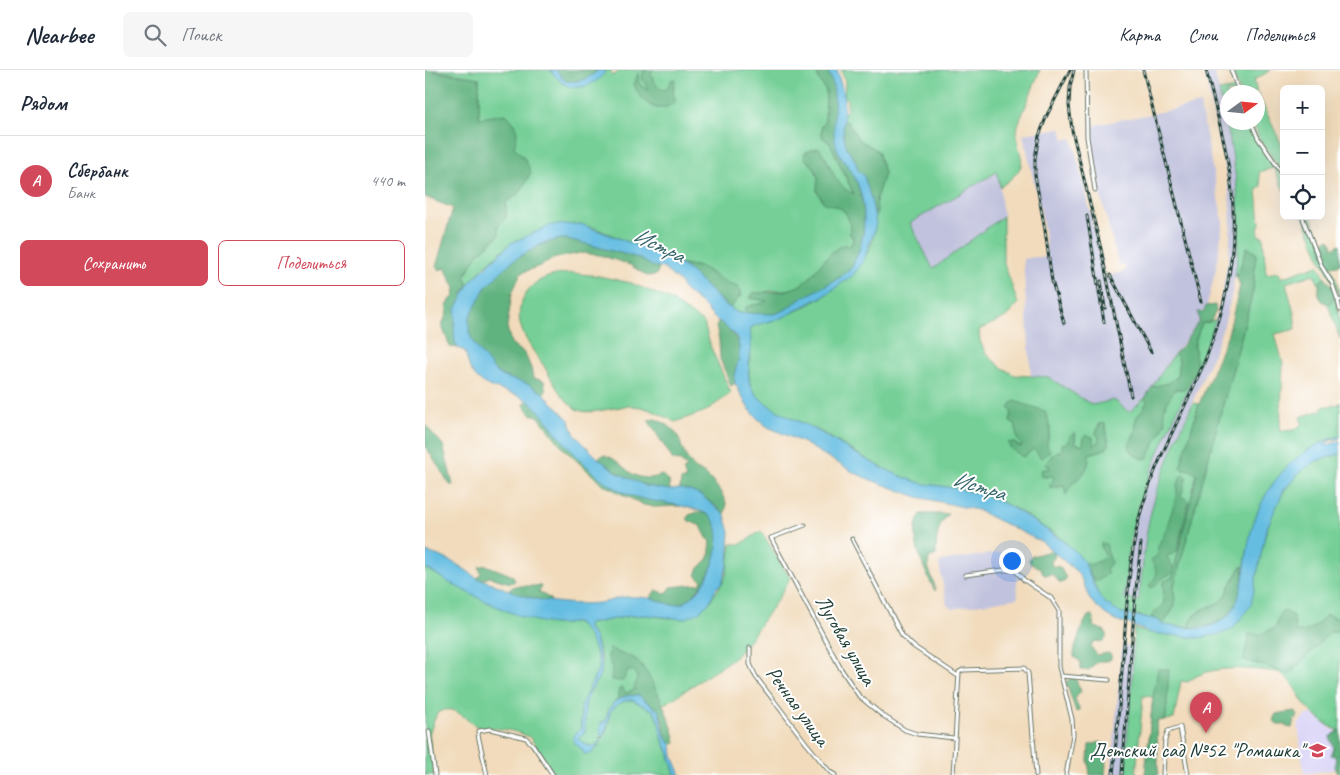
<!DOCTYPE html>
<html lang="ru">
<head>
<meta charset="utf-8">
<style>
  :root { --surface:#fff; --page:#f6f6f7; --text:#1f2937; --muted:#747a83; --line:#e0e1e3; --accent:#d1495b }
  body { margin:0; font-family:Caveat,sans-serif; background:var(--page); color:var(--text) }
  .controls { position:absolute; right:15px; top:15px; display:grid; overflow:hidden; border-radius:8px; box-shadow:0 5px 20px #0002 }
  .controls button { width:45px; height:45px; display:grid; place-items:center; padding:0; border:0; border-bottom:1px solid var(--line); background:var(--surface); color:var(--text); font:25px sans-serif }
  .compass { position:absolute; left:795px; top:15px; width:45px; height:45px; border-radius:50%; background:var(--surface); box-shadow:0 5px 20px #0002; rotate:75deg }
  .you { position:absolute; left:586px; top:490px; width:18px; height:18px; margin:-12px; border:4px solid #fff; border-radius:50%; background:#1a73e8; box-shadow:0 0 0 8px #1a73e833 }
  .badge { display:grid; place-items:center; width:32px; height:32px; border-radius:50%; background:var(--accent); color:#fff; font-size:16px; font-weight:700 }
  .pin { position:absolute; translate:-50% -41px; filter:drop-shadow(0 1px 2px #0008) }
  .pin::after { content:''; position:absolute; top:26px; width:18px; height:15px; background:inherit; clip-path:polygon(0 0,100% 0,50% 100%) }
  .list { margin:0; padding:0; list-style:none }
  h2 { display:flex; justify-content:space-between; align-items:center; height:65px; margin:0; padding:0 20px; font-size:21px }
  h2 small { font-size:16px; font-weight:400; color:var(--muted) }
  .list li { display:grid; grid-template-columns:32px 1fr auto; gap:15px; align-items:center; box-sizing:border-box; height:90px; padding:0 20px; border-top:1px solid var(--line) }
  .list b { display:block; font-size:19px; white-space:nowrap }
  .list p { margin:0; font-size:16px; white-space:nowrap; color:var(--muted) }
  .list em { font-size:16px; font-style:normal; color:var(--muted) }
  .actions { display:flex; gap:10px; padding:15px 20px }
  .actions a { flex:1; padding:11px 0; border:1px solid var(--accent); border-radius:8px; text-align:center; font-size:18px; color:var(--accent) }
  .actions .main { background:var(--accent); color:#fff }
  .icon { flex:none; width:28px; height:28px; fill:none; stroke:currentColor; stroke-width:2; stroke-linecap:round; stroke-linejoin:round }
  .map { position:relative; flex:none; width:915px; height:705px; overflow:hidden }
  header { display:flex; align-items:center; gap:30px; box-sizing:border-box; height:70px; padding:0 25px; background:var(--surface); border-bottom:1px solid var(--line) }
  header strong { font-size:24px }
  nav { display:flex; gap:28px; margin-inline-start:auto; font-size:18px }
  .search { width:350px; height:45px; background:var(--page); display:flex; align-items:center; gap:12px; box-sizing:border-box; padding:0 18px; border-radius:8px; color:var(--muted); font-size:19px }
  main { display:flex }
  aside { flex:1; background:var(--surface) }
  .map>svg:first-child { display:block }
</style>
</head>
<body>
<header>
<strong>Nearbee</strong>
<div class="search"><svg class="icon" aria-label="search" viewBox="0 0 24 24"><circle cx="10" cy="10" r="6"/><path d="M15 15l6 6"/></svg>Поиск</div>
<nav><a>Карта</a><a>Слои</a><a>Поделиться</a></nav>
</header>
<main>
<aside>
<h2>Рядом<small></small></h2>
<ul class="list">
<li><span class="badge">A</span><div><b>Сбербанк</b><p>Банк</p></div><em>440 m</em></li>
</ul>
<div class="actions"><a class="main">Сохранить</a><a>Поделиться</a></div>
</aside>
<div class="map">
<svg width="915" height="705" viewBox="0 0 915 705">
  <rect width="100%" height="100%" fill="#fff"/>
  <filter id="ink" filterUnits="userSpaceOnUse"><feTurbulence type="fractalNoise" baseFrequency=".02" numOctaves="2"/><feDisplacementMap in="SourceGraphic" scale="10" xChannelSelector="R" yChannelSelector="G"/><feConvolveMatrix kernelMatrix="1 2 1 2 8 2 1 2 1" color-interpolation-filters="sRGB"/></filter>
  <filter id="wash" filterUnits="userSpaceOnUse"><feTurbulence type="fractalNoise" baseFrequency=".0096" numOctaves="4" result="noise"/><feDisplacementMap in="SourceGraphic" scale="20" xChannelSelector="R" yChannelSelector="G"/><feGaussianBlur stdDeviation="1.12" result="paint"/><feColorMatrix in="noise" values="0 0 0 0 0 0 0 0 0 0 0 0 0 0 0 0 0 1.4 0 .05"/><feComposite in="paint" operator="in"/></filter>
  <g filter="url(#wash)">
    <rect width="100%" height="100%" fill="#f1dbbc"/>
    <!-- built -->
    <path fill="#dbd6f7" d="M887,644L907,659L915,662V705L913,699L879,704L873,655L880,645Z"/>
    <!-- industrial -->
    <path fill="#c1c2dd" d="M779,0H789L808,79L814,138L813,187L806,228L799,255L787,287L746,382L732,422L723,454L714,531L698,529L709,454L719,420L735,379L772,299L791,249L798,219L804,184L806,153L804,123L800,98Z
      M775,34L798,153L791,199L782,235L777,242H773L774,251L756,276L749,283L720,328L704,342L689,330L667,335L623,307H606L598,189L611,187L619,188L621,174L617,147L598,64L636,58L639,70L647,68L669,157L679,207L701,201L699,195L694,196L674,119L667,72L666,56Z
      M573,102L578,146L508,200L484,153Z
      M587,481L590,483L593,528L527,539L522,535L514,494L516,491Z
      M697,575L709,576L707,616L699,705H686Z"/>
    <!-- green -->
    <path fill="#75cf96" stroke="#4a8665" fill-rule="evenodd" d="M7,0H186L187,6L197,0H392L393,7L401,21L400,52L397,56V67L405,73L429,125C410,115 409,105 400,86L379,88L389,97L393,107L392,121L399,133C420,137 425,143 425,164L427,165L428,171L424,177L420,175C399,182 393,205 374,216C364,222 351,219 340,222C335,223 330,226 326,228L343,231C336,235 329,234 321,237V244L313,243L305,238L316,225L277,197L256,194L233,183L226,177L211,175L167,157L127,155L86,173L58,198L43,215L40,206L54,183L74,165L73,156L81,148V131L95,123L100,89L89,77L88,52L81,44L54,48V8Z
      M416,0H615L593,55C587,88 614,90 575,117L572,102L485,153L508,199L578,146V190L593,234L581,247L554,260L555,271L561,284L576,297L589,305L623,307L667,335L689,330L704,342L720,328L722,332L710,352L711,360L708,366L738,345L740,332L750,319H758L763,315L764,316C743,361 722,405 709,452C703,477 702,503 699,528L713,531C718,506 718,480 723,455C732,412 750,372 768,333L774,334L756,398L765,400L772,404L747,508L738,512L739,533L727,545V549C722,548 717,546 713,545C705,543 697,544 690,541C672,531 672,518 664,502C657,488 638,468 625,461C610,453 596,440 580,434C563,427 546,422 529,418C517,416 504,416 492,412C458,401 428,381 398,363C377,351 336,339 326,316C321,304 326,291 326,279C326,273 325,266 325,260L328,256C338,253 348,251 358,247C400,229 455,197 450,144L452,142L451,129L459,103L453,81L433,69L423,52L418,51V43L422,41V28L419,26L420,11ZM587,341L625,360C623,367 619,375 624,381L609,379H586L598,376L592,368L591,355L586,352ZM674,354H680L684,374L681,379L664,384L658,404L645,415L641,423L639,415L632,418L628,405L620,407L617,400H625V396H621L630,385L638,381L651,364L650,373L657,375L659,370L658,367L669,375L673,373L674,368L671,363Z
      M807,0H846L829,10L832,22H815Z
      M811,18L812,22H802V52L824,53L833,71L858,108L859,121L849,98L834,102L836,117L832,119L835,155L833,156L834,166H838L841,204L854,202L856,208L893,195C910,221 915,238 915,269L903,234L889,204L861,213L869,243L871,259L850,264L858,294L855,361L869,360L877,354L875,347L897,340V337L915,334V332V366L902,370L884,379L826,464L819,497H816C813,504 809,508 806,514C803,519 804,524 799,528C785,541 771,535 764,557L738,555L750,536L749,516L815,272L828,221L831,184L822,177L812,207H810C819,138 810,88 794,21Z
      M833,24L859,80V104L834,68L828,53L832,52Z
      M878,146H886L911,209L915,227H914L910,214L897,192Z
      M148,203L174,206L206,213L246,230L279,253L286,278L306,323L281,341L250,352C237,345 223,337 208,336C191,335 165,347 151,339C137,330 127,310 119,296C111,285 102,273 97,260C90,243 97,220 114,211C124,205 136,204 148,203Z
      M791,249L772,299C769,276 768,274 777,253L785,252Z
      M750,283L754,290L752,307L744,313L727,317Z
      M915,384V661C903,657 890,646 881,636C873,626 868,610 855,603C850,601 842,601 836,600C813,598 781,596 763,612L756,611L749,649L732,651L733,705H720L728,627L718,626L711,705H699L707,616L709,558L719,562L773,568L826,535C836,485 841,420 889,392C897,388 907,387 915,384Z
      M336,461L365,508L353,529L320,576L310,587L243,632L230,637L215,628H197L189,632L184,639L180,652L177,651C177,660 177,684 161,674C157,672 155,671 153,667L156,666C162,652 157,648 160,636C163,620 176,609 177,593C177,590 171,570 169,567C167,561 162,561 163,554L205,546L220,545L245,548L284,533C288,525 294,519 298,512C304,501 304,486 306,474H316Z
      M0,498L23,511L85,542L119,552L140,554L149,553L153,554L163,564L166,569L174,593V598L163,620L155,642L156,660L153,661L150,674L166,684C178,672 184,659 185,642L192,635L203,629L208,630L229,641L234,653L236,666L244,685L250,705H130C123,697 109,670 104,667C93,661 78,659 66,658C63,658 58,659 55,658C40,651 30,632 12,643L4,664L9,705H0Z"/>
    <!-- forest -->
    <path fill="#60b27f" stroke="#40785a" d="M0,0L54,8V48L81,44C93,57 94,60 89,77L100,89L106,102L95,123L81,132V148L73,156L74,165L54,183L40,206L43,215L38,224L30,272L33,278L25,277L17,256L22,242L21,235L24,234V231L29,226L30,218L20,198L14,200L11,197L28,138L0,127Z
      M131,0H173C164,9 153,13 140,11Z
      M219,0H229L226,1C227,11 232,19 241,20L247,9H250L248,22L251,31C232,47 218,34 209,15L213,3L214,14L224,21L217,8Z
      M392,0H402C416,23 406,51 411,75C413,87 425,98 430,108C441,133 442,166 430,190C428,192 429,195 428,197C424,202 419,202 416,207L377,228L360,240L349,244H321V237C328,234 336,235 342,231L325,228L328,223C343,222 361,223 374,216C393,205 398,183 420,174L424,177L428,171L427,165H425C425,143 420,137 399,133L392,121L393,107L389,97L379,88L380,83L387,79L394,78C407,95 408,115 429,124L405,73L397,67V56L400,52L401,21L393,7Z
      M418,51L423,52L433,69L453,81L459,103L451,129L452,143L450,144L439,106L433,100L431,92L422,78L418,64Z
      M135,169H143L214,188L234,198L231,205L222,206L205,195L175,185L155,183L127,189L115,196L96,203L87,223L82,257L86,273L100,284L106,298L108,308L119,311L121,321L118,323C103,313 82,311 69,300C62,294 46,272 44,262C39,239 69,205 86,192C100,181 118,173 135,169Z
      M902,169L906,170L908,178L915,174V195L905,196L898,185L896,175Z
      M822,177L831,183L828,221L815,272L749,516L750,536L738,555L732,550L727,549V545L739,533L738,512L747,508L772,404L765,400L755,398L774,334L803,264L815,216L812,207Z
      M256,194L277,197L293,208L314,218L316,225L305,238Z
      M899,208C904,211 912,220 909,227C909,228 904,234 904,234C892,232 892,219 896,210Z
      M782,235L784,236L790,235L791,241L785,252L777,253L769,274L772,299L764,316L763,315L758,319H750C744,330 735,338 741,352L723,387L720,389L713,387L704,380C703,372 708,369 710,361C712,356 709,350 713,345C716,341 719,338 722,332L720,328L727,317L744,313L752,307L754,290L750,283L757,276L774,251L773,242H778Z
      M294,251C307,262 317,271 314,289C313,298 309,304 310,313L306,316L295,289L294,270L291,257Z
      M102,330L116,342L126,357L157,391L187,416L214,428L256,436L230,437L219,435L177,414L139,379L113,346C105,345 103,342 99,335Z
      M589,331L620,341C622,347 624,352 625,358C626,367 618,373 625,381L616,388L609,379L598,387L586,379L583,373L588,372L595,377L597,376L592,368L591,355L585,352L587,341L584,337Z
      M231,349C263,363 249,375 268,396C270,399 274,400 277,402C286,408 298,423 301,433C302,436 300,442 300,445C287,431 274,423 255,419L256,410L261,409L258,400L262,398L256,391L248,390L223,350Z
      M680,353L684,374L681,379L664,384C665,408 649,405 641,425L639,415L625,418V414L629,409L628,406L620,407L616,406L617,399H625V396L620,395L627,385H630L632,381H637V374L644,372L645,366L650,362V373L657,375L659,370L658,367L661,365L668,367L669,375L673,373L674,368L671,363L675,354Z
      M0,355L18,375L28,415H25L0,375Z
      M179,385C197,389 201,407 221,408C226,409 233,406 237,405L244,411L245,420C213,416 198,407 173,388Z
      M759,403L762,406L756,426L764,431L752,481L747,485L744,484L742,487L748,497V501L745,504L735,510L728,518L724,517C726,511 729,510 731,506C733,502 728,494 726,490L733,485V476L739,465L752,426V417L756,406Z
      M273,442C277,443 283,444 287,448C306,468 279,526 255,534C246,537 234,531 225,528L231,520L239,523L243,522L246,517L275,514L277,511L271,505L274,498L284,488L286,471L282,468L276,456L264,451L262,448L264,445Z
      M496,444H523C512,457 511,468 511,485L504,488L503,496L511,520L510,521C500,501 481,465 496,444Z
      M676,473L681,474L686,493L681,499L683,503L673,511L669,510L660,495L661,492L665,495L676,490L680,485L676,478Z
      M625,481L629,482L630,486L626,492L627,496L635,497L641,508L639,512L635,513L627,504L619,505L615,498L606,494L604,490L607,486Z
      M61,495L88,506L90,511L85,513L65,507L56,510L52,508L56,504L54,497Z
      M816,497H819L816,521L810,536L799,550L778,558L764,557C771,535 785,541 799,528C803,524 803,519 806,514C809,508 813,504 816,497Z
      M89,516H116L114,522L124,528L126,531L116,530L83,521Z
      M860,541L868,546L871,562C885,563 892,555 901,545L915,549V563L905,562L864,605C849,598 834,595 819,590L824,564H836L851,557L855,543Z
      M667,545L669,548L668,556L680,561C682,566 682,568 678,572L670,571L667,573L666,577L672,585L683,583L686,585V589L682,591H674C665,596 668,602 656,600L655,591L649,587C648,578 658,553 663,546Z
      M185,578C195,585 201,584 210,589C223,595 249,657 251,672L247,675C237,667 241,656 236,646C232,636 214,624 203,626C199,626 195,629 192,631L194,619L197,618L200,623L209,620L212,607L208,600L202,602L198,611L186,610L187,598L182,585Z
      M733,599H744L741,649L732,651L733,705H720L728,627Z
      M647,607L651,610L656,621L650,629L655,640L651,642L641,612Z
      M869,641L872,643L873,647L869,649L867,658L862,657L860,654H852L848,650L851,644Z
      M915,660V705H913L910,696L911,693L910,686L906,685L909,678L905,667Z
      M676,672C683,682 681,694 680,705H665L663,691L664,675Z"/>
    <!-- water -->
    <path fill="#65bde2" stroke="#427d8b" d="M125,0H131L140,11C153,13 164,9 173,0H181C176,12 155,21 143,16C136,13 130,6 125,0Z
      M402,0H412L419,26L418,64L422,78L431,92L433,100L439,106L446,129L451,153L449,163L437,194L427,206L400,225L357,248L328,256L325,260C325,264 326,267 326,271C327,286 320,302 326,316C336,339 378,351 398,364C428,382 458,401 492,412C502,415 512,415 522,417C542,420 566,426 584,436C596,442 607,451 619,458C632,467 647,476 657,489C667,504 668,523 682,535H686V538L690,540C699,545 719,547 730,549C734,550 736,554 740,555C743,556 775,559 777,558C790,556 805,548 810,536C820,514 820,488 825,465C837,417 867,380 915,366L914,369C909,369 902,371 899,376L915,371V384L891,391L876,401L859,420L841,460L826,535L807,560L791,565L773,568L725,563L702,553L691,551L680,544L665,530L657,510L651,501L617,472L552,440L493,427L446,410L428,402L379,373L343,357L332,348L322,336L310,313L309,306L314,288V277L312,268L307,262L286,245L281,238L257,218V214L238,198L227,196L214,188L143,169H135L119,173L99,184L86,192L60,218L44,248V262L49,274L70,301L79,307L103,314L118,323L144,350L150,365L173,388L193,403L221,416L245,420L255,419L266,421L277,426L300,445L305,462L303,493L297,513L291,519L284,533L273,543L259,549L220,545L205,546L163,554V559L170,568L177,597L174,607L165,621L160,635V661L158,665L153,668C163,678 168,680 177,668L175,658L176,652H180L184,639L189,632L201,626L213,625L234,641L240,667L247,675L248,686L256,705H250L244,685L236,665L234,653L229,641L207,630C199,629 190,636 185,642C183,659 177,671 166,684H159L156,678L150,674L148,668L149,665L156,659V635L174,598C174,586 164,562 153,554C149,551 143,554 138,554C127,555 115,552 104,549C76,540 49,526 23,512C15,507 8,501 0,498V482C17,485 37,496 50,507C54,510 59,510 64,512C81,519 98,527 117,530C135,533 155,535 173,533C181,533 188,529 195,528C204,526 213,527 222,528C234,528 246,539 258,533C276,524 286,503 291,484C293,473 295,458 287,448C277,436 231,433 215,428C206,426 195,421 187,416C167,405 140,374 126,356C118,346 113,338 103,331C86,319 58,321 47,302C43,296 42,287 40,281L33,278L30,272L29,260L31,239L46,211L86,173L127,155L156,154L211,175L227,178L233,183L263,199L299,234L313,243L350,244L360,240L377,228L416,207C419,202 424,202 427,197C429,195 428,192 430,190C442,166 442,133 430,108C424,96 412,85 410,71C406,48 415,21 402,0Z"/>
  </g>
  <g filter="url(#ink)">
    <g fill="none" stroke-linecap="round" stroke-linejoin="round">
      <defs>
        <path id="street" d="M661,0L662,67L670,120
          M806,0L814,22
          M826,52L833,68L859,106
          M877,146L897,197L907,213L913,231L915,230
          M913,231L915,240
          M380,455L346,468L416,599L434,626L457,645L480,660L492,664L529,668
          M427,469L477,565L488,576L533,606
          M540,505L579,500H590L599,510L626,528L634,541V597L647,649L648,665L641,705
          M325,578V594L331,607L381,673L405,702L410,705
          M636,606L684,610
          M4,661L10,705
          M62,705L53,665L54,661L65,659L101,668L108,675L128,705
          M528,705L534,602L538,600L599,598L603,603L604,615L611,705
          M738,705L740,670L743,661L755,657L763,705"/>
      </defs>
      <!-- street casing -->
      <use href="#street" stroke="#687464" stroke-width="5"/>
      <!-- street -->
      <use href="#street" stroke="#fff" stroke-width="3"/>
      <defs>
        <path id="rail" d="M649,0L645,17L644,35L647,60L676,179L706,326
          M718,0L776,232
          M662,146L679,252
          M685,205L726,282
          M676,211L680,238
          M639,253L627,211L620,160L610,105V88L614,66L622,45L645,0
          M688,705C692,661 696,617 699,573C702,533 704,492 713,453C727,393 760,342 782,285C802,234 812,177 807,122C803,81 791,40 781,0
          M697,705L710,528L716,473"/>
      </defs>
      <!-- rail casing -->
      <use href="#rail" stroke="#1f3d34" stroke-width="3"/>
      <!-- rail -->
      <use href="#rail" stroke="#fff" stroke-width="1" stroke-dasharray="4" stroke-linecap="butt"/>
    </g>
  </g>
  <!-- icons -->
  <defs>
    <symbol id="school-bare" viewBox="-9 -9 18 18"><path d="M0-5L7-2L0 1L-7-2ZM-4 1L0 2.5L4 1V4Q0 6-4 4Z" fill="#d1495b" stroke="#fff" stroke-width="2.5" paint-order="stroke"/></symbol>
  </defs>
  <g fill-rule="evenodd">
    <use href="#school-bare" x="880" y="668" width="25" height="25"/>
  </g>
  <g text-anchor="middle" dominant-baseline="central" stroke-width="4" stroke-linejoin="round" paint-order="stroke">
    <!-- street labels -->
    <g font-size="21" fill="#1f3d34" stroke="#fff">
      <text transform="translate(421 570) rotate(60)">Луговая улица</text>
      <text transform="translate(373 636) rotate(54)">Речная улица</text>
    </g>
    <!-- poi labels -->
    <g font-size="21" fill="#1f3d34" stroke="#fff" text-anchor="end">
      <text x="879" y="680">Детский сад №52 "Ромашка"</text>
    </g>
    <!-- water labels -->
    <g font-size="22" font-style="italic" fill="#346368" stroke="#fff">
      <text transform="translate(234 175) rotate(26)">Истра</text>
      <text transform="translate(554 416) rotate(17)">Истра</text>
    </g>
  </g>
</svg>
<div class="controls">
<button>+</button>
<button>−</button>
<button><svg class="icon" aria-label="locate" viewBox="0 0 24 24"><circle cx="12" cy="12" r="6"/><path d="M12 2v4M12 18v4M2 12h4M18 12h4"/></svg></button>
</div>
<svg class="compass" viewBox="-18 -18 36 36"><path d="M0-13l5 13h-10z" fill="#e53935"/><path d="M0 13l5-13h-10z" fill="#747a83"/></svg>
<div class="you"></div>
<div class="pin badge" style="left:781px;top:663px">A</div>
</div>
</main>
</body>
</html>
